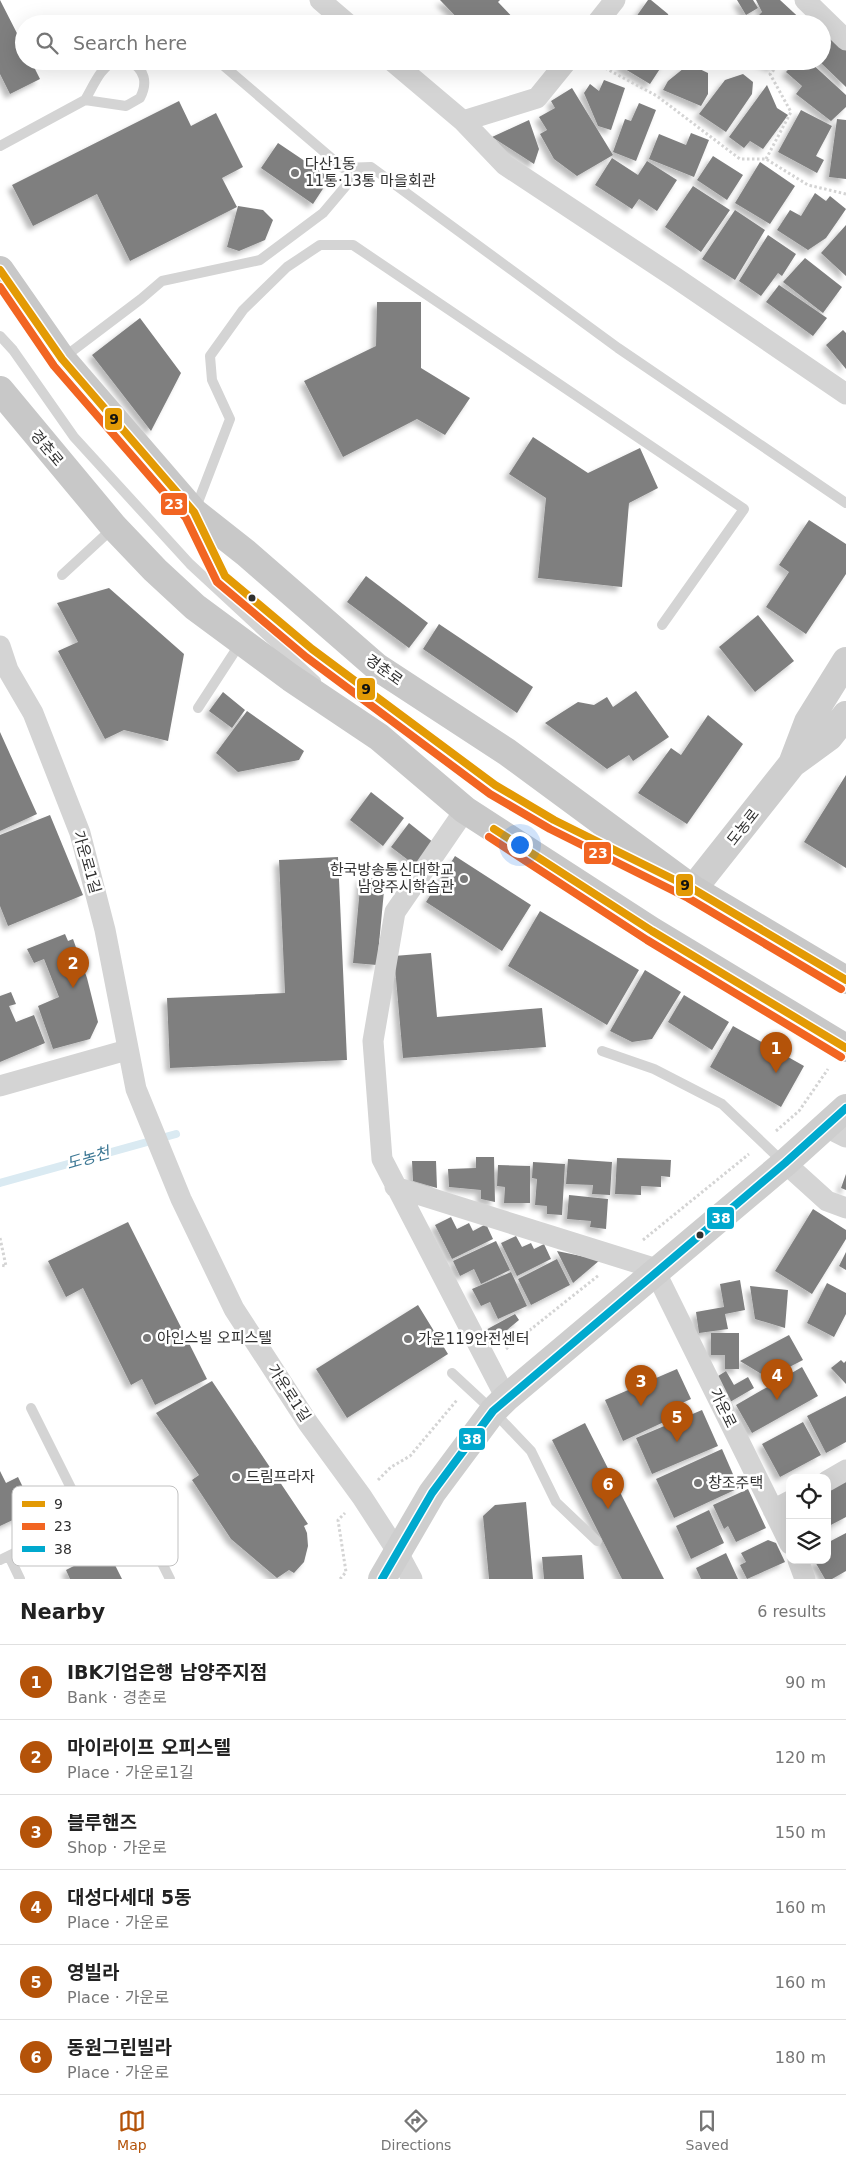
<!DOCTYPE html>
<html lang="en">
<head>
<meta charset="utf-8">
<style>
  :root { --surface:#fff; --page:#f2f2f2; --text:#222; --muted:#767676; --line:#e0e0e0; --accent:#b45309 }
  body { margin:0; font-family:"DejaVu Sans","Noto Sans KR",sans-serif; background:var(--page); color:var(--text) }
  .controls { position:absolute; right:15px; bottom:15px; display:grid; overflow:hidden; border-radius:10px; box-shadow:0 5px 20px #0002 }
  .controls button { width:45px; height:45px; display:grid; place-items:center; padding:0; border:0; border-bottom:1px solid var(--line); background:var(--surface); color:var(--text); font:25px sans-serif }
  .you { position:absolute; left:519px; top:844px; width:18px; height:18px; margin:-12px; border:4px solid #fff; border-radius:50%; background:#1a73e8; box-shadow:0 0 0 8px #1a73e833 }
  .badge { display:grid; place-items:center; width:32px; height:32px; border-radius:50%; background:var(--accent); color:#fff; font-size:16px; font-weight:700 }
  .pin { position:absolute; translate:-50% -41px; filter:drop-shadow(0 1px 2px #0008) }
  .pin::after { content:''; position:absolute; top:26px; width:18px; height:15px; background:inherit; clip-path:polygon(0 0,100% 0,50% 100%) }
  .list { margin:0; padding:0; list-style:none }
  h2 { display:flex; justify-content:space-between; align-items:center; height:65px; margin:0; padding:0 20px; font-size:21px }
  h2 small { font-size:16px; font-weight:400; color:var(--muted) }
  .list li { display:grid; grid-template-columns:32px 1fr auto; gap:15px; align-items:center; box-sizing:border-box; height:75px; padding:0 20px; border-top:1px solid var(--line) }
  .list b { display:block; font-size:19px; white-space:nowrap }
  .list p { margin:0; font-size:16px; white-space:nowrap; color:var(--muted) }
  .list em { font-size:16px; font-style:normal; color:var(--muted) }
  .icon { flex:none; width:28px; height:28px; fill:none; stroke:currentColor; stroke-width:2; stroke-linecap:round; stroke-linejoin:round }
  .map { position:relative; flex:none; width:846px; height:1579px; overflow:hidden }
  .search { position:absolute; background:var(--surface); box-shadow:0 5px 20px #0002; left:15px; right:15px; top:15px; height:55px; display:flex; align-items:center; gap:12px; box-sizing:border-box; padding:0 18px; border-radius:28px; color:var(--muted); font-size:19px }
  .sheet { height:515px; background:var(--surface) }
  nav { display:flex; justify-content:space-around; align-items:center; box-sizing:border-box; height:70px; border-top:1px solid var(--line); background:var(--surface); font-size:14px; color:var(--muted) }
  nav a { display:grid; justify-items:center; gap:2px }
  nav .on { color:var(--accent) }
  .map>svg:first-child { display:block }
</style>
</head>
<body>
<div class="map">
<svg width="846" height="1579" viewBox="0 0 846 1579">
  <defs>
    <filter id="shadow"><feDropShadow dx="-4.5" dy="4.5" stdDeviation="2.5" flood-color="#0004"/></filter>
  </defs>
  <rect width="100%" height="100%" fill="#fff"/>
  <g fill="none" stroke-linecap="round" stroke-linejoin="round">
    <!-- stream -->
    <path stroke="#daeaf2" stroke-width="8" d="M0,1183L176,1134"/>
  </g>
  <!-- building -->
  <path fill="#7f7f7f" filter="url(#shadow)" d="M0,0L24,47V61H31L40,79L10,94L0,74Z
    M440,0H500L498,2L519,24H463Z
    M648,0H651L668,14L671,24H631Z
    M737,0H753L758,8L746,15Z
    M756,0H780L806,24H758L754,20L762,12Z
    M827,29L846,47V87L819,61H822V34Z
    M622,61H665L650,84L620,66Z
    M758,61H776L773,67Z
    M796,61H809L846,95V107L831,121L796,94L802,86L786,72Z
    M689,64L708,73V94L701,106L663,90L668,81Z
    M743,74L753,82L752,94L726,132L699,114L725,80Z
    M604,80L625,88L611,130L598,126L584,93L590,84L599,91Z
    M767,85L777,108L788,115L763,149L750,141L744,148L729,137Z
    M572,88L613,155L577,176L554,159L540,134L547,130L539,117L555,108L551,101Z
    M179,101L191,126L216,113L243,167L222,178L237,207L130,261L97,194L33,226L12,185Z
    M639,103L656,110L636,161L613,152L625,119L631,121Z
    M801,110L832,126L816,156L824,160L817,173L778,152Z
    M837,119L846,120V179L829,177Z
    M529,120L539,149L534,164L492,137Z
    M691,133L709,140L694,177L649,159L659,134L686,145Z
    M278,143L330,178L313,204L261,168Z
    M713,156L743,175L727,200L697,180Z
    M612,158L638,175L647,161L677,180L657,211L639,199L632,209L595,185Z
    M760,162L795,186L770,224L735,203Z
    M693,186L730,210L701,252L665,227Z
    M815,193L826,201L830,196L846,209L826,238L808,250L777,230L790,210L801,216Z
    M238,206L263,210L273,220L265,240L239,251L227,247Z
    M735,210L765,230L735,280L702,259Z
    M846,225V276L821,253Z
    M768,235L796,254L782,276L778,273L761,296L739,281Z
    M805,258L842,287L823,313L783,282Z
    M779,285L827,318L813,336L766,302Z
    M377,302H421V368L470,398L445,435L417,419L343,457L304,381L376,346Z
    M140,318L181,373L151,431L92,355Z
    M843,330L846,333V369L826,345Z
    M533,437L588,473L640,448L658,488L629,503L622,587L538,578L546,498L509,474Z
    M809,520L846,544V574L806,634L766,607L789,572L779,565Z
    M366,576L428,623L409,648L347,602Z
    M109,588L184,654L168,741L124,730L105,739L58,651L78,642L57,603Z
    M758,615L794,661L755,692L719,647Z
    M439,624L533,687L517,713L423,649Z
    M636,691L669,737L633,761L629,755L607,769L545,723L578,702L594,705L607,697L613,707Z
    M223,692L245,710L232,728L209,711Z
    M247,711L304,751L299,760L238,772L216,753Z
    M708,715L743,744L687,824L638,793L671,748L681,755Z
    M0,732L37,814L0,831Z
    M846,775V868L804,842Z
    M371,792L404,818L383,846L350,820Z
    M50,815L83,895L8,926L0,906V835Z
    M409,823L434,843L416,866L391,847Z
    M455,856L531,905L502,951L426,902Z
    M338,857L347,1060L170,1068L167,998L285,993L279,860Z
    M361,877L385,880L377,965L353,963Z
    M540,911L639,970L607,1025L508,966Z
    M65,934L68,941L73,939L87,978L98,1022L90,1039L53,1049L38,1006L59,997L44,959L34,963L27,949Z
    M431,953L437,1017L542,1008L546,1047L403,1058L394,956Z
    M645,970L681,992L652,1039L632,1042L610,1031Z
    M11,992L16,1004L9,1006L16,1022L34,1015L45,1043L0,1062V996Z
    M684,995L729,1022L712,1050L668,1022Z
    M733,1026L804,1066L781,1107L710,1067Z
    M476,1157H494L495,1202L481,1199V1190L449,1187L448,1169L476,1168Z
    M617,1158L671,1160L670,1177L661,1176V1187L641,1186V1195L615,1194Z
    M568,1159L612,1162L610,1195L592,1194L593,1185L566,1184Z
    M412,1161H436L437,1188L413,1181Z
    M533,1162L565,1164L562,1215L547,1214V1206L535,1205L537,1179L532,1178Z
    M498,1165L530,1166V1203H504L505,1187L497,1186Z
    M846,1174V1190L841,1188Z
    M569,1195L608,1199L606,1229L590,1227L591,1221L567,1219Z
    M813,1209L846,1230V1239L812,1294L775,1271Z
    M451,1217L457,1229L469,1223L473,1231L486,1224L493,1239L452,1259L435,1225Z
    M128,1222L207,1379L155,1405L142,1379L131,1385L83,1288L66,1297L48,1261Z
    M516,1236L522,1247L531,1243L534,1249L544,1244L551,1259L517,1276L501,1243Z
    M496,1241L510,1270L481,1284L474,1269L460,1276L453,1261Z
    M557,1251L600,1260L573,1283Z
    M846,1252V1270L839,1266Z
    M557,1259L570,1285L531,1305L518,1279Z
    M511,1272L527,1306L498,1319L490,1302L481,1306L472,1289Z
    M740,1280L745,1310L725,1314L728,1329L699,1333L696,1312L724,1307L720,1284Z
    M827,1283L846,1293V1314L834,1337L807,1323Z
    M750,1286L788,1290L785,1328L755,1319Z
    M418,1305L448,1354L347,1418L316,1369Z
    M515,1314L519,1320L489,1345L482,1332Z
    M711,1333H739V1369H725V1355H711Z
    M789,1335L803,1360L768,1378L740,1361Z
    M841,1360L844,1363L846,1361V1384L831,1368Z
    M802,1367L818,1396L752,1433L736,1405Z
    M677,1369L691,1399L662,1412L666,1421L623,1441L605,1400Z
    M726,1371L734,1385L748,1377L754,1388L730,1402L715,1378Z
    M212,1381L308,1524L304,1526L307,1533L308,1546L304,1562L294,1573L289,1570L277,1578L231,1539L192,1480L199,1475L156,1413Z
    M846,1396V1442L826,1453L807,1416Z
    M702,1410L718,1446L652,1474L636,1438Z
    M803,1422L821,1455L780,1477L762,1444Z
    M585,1423L664,1579H622L552,1440Z
    M722,1449L739,1488L674,1518L656,1479Z
    M0,1471L6,1483L18,1477L34,1510L0,1526Z
    M846,1480V1517L827,1527V1486Z
    M748,1489L766,1528L736,1542L728,1526L724,1529L713,1505Z
    M526,1502L533,1579H489L483,1516L495,1505Z
    M709,1510L724,1543L691,1559L676,1526Z
    M846,1533V1571L832,1579H825L814,1560H827V1543Z
    M768,1540L776,1543L785,1562L747,1579L740,1565L746,1562L741,1553Z
    M107,1549L122,1579H70L66,1570Z
    M726,1553L738,1579H701L696,1568Z
    M582,1555L584,1579H544L542,1557Z"/>
  <g fill="none" stroke-linecap="round" stroke-linejoin="round">
    <!-- path -->
    <path stroke="#d4d4d4" stroke-width="3" stroke-dasharray="2.5 2.5" stroke-linecap="butt" d="M592,61L657,96L740,159H766L808,185L846,194
      M766,159L791,112L770,74L782,61
      M776,1131L799,1111L828,1069
      M0,1238L6,1266L0,1265
      M643,1240L749,1154
      M506,1349L599,1275
      M378,1480L391,1467L410,1456L457,1400
      M340,1579L346,1572L338,1520L345,1513"/>
    <!-- lane -->
    <path stroke="#d4d4d4" stroke-width="10" d="M115,61C100,67 93,87 85,100L126,106L140,98C148,83 145,69 129,61
      M218,61L343,168L371,167L618,348L846,503
      M0,146L85,100
      M0,336L13,350L74,437L190,564L316,681
      M63,358L141,299L162,281L260,260L323,213L361,168
      M195,510L230,419L212,380L210,356L243,310L287,267L320,245H353L744,509L662,625
      M202,528L225,576L312,649L495,785L554,820L632,858
      M62,575L113,528
      M198,708L241,642
      M602,1051L654,1069L722,1104L784,1163
      M452,1373L493,1411L531,1451L556,1502L597,1541
      M31,1408L86,1518
      M9,1556L20,1579
      M0,1560L86,1518L112,1510L131,1513L143,1525L170,1579"/>
    <!-- street -->
    <path stroke="#d4d4d4" stroke-width="21" d="M320,0L348,24
      M805,0L846,40
      M596,24L615,0
      M392,61L463,121L505,165L676,278L846,394
      M463,121L537,98L567,61
      M0,646L8,670L33,713L80,833L105,930L136,1089L181,1199L234,1309L308,1423L362,1497L397,1551L412,1579
      M465,810L395,912L373,1041L382,1159L506,1398
      M0,1086L127,1050
      M826,1127L846,1137
      M785,1163L827,1201L846,1208
      M395,1187L660,1270
      M656,1273L790,1544
      M827,1481L846,1470
      M773,1510L790,1501
      M798,1560L805,1579"/>
    <!-- secondary -->
    <path stroke="#cecece" stroke-width="28" d="M792,764L808,722L846,661
      M693,889L792,764L829,737L846,715
      M382,1579L432,1493L493,1411L506,1398L785,1163L846,1108"/>
    <!-- primary -->
    <path stroke="#c8c8c8" stroke-width="28" d="M0,270L62,359L194,512L246,553L377,667L507,752L693,889L846,980
      M0,390L114,527L155,570L195,607L291,678L379,737L465,810L652,931L846,1048"/>
    <defs>
      <path id="bus-1" d="M0,270L62,359L194,512L225,576L312,649L495,785L554,820L693,889L846,980
        M494,829L652,931L846,1048"/>
      <path id="bus-2" d="M0,287L54,366L186,518L217,582L306,657L490,794L550,829L688,898L841,989
        M489,837L647,940L841,1057"/>
      <path id="bus-3" d="M382,1579L432,1493L493,1411L785,1163L846,1108"/>
    </defs>
    <!-- bus-1 casing -->
    <use href="#bus-1" stroke="#fff" stroke-width="11"/>
    <!-- bus-2 casing -->
    <use href="#bus-2" stroke="#fff" stroke-width="11"/>
    <!-- bus-3 casing -->
    <use href="#bus-3" stroke="#fff" stroke-width="11"/>
    <!-- bus-1 -->
    <use href="#bus-1" stroke="#e39a05" stroke-width="8"/>
    <!-- bus-2 -->
    <use href="#bus-2" stroke="#f26522" stroke-width="8"/>
    <!-- bus-3 -->
    <use href="#bus-3" stroke="#00a9ce" stroke-width="8"/>
  </g>
  <!-- markers -->
  <g fill="#787878" stroke="#fff" stroke-width="2">
    <circle cx="295" cy="173" r="5"/>
    <circle cx="464" cy="879" r="5"/>
    <circle cx="147" cy="1338" r="5"/>
    <circle cx="408" cy="1339" r="5"/>
    <circle cx="236" cy="1477" r="5"/>
    <circle cx="698" cy="1483" r="5"/>
  </g>
  <g fill="#303030" stroke="#fff" stroke-width="2">
    <circle cx="252" cy="598" r="4.5"/>
    <circle cx="700" cy="1235" r="4.5"/>
  </g>
  <g text-anchor="middle" dominant-baseline="central" stroke-width="5" stroke-linejoin="round" paint-order="stroke">
    <!-- poi labels -->
    <g font-size="15" fill="#303030" stroke="#fff" text-anchor="start">
      <text x="305" y="164">다산1동<tspan x="305" dy="17">11통·13통 마을회관</tspan></text>
      <text x="454" y="870" text-anchor="end">한국방송통신대학교<tspan x="454" dy="17">남양주시학습관</tspan></text>
      <text x="157" y="1338">아인스빌 오피스텔</text>
      <text x="418" y="1339">가운119안전센터</text>
      <text x="246" y="1477">드림프라자</text>
      <text x="708" y="1483">창조주택</text>
    </g>
    <!-- street labels -->
    <g font-size="15" fill="#303030" stroke="#fff">
      <text transform="translate(47 448) rotate(50)">경춘로</text>
      <text transform="translate(384 670) rotate(36)">경춘로</text>
      <text transform="translate(743 827) rotate(-52)">도농로</text>
      <text transform="translate(87 862) rotate(74)">가운로1길</text>
      <text transform="translate(289 1393) rotate(57)">가운로1길</text>
      <text transform="translate(723 1408) rotate(64)">가운로</text>
    </g>
    <!-- water labels -->
    <g font-size="16" font-style="italic" fill="#3c7794" stroke="#fff">
      <text transform="translate(88 1158) rotate(-16)">도농천</text>
    </g>
  </g>
  <!-- legend -->
  <rect x="12" y="1486" width="166" height="80" rx="8" fill="#fff" stroke="#c1c1c1" stroke-width="1"/>
  <rect x="22" y="1501" width="23" height="6" fill="#e39a05"/>
  <rect x="22" y="1523" width="23" height="7" fill="#f26522"/>
  <rect x="22" y="1546" width="23" height="6" fill="#00a9ce"/>
  <g font-size="14" fill="#303030">
    <text x="54" y="1509">9</text>
    <text x="54" y="1531">23</text>
    <text x="54" y="1554">38</text>
  </g>
  <g stroke="#fff" stroke-width="2">
    <rect x="104" y="407" width="19" height="24" rx="5" fill="#e39a05"/>
    <rect x="160" y="492" width="28" height="24" rx="5" fill="#f26522"/>
    <rect x="356" y="677" width="20" height="24" rx="5" fill="#e39a05"/>
    <rect x="583" y="841" width="29" height="24" rx="5" fill="#f26522"/>
    <rect x="675" y="873" width="19" height="24" rx="5" fill="#e39a05"/>
    <rect x="706" y="1206" width="29" height="24" rx="5" fill="#00a9ce"/>
    <rect x="458" y="1427" width="28" height="24" rx="5" fill="#00a9ce"/>
  </g>
  <g font-size="14" text-anchor="middle" font-weight="bold" fill="#fff">
    <text x="174" y="509">23</text>
    <text x="598" y="858">23</text>
    <text x="721" y="1223">38</text>
    <text x="472" y="1444">38</text>
  </g>
  <g font-size="14" text-anchor="middle" font-weight="bold" fill="#111">
    <text x="114" y="424">9</text>
    <text x="366" y="694">9</text>
    <text x="685" y="890">9</text>
  </g>
</svg>
<div class="controls">
<button><svg class="icon" aria-label="locate" viewBox="0 0 24 24"><circle cx="12" cy="12" r="6"/><path d="M12 2v4M12 18v4M2 12h4M18 12h4"/></svg></button>
<button><svg class="icon" aria-label="layers" viewBox="0 0 24 24"><path d="M12 4l9 5-9 5-9-5zM3 14l9 5 9-5"/></svg></button>
</div>
<div class="you"></div>
<div class="pin badge" style="left:776px;top:1073px">1</div>
<div class="pin badge" style="left:73px;top:988px">2</div>
<div class="pin badge" style="left:641px;top:1406px">3</div>
<div class="pin badge" style="left:777px;top:1400px">4</div>
<div class="pin badge" style="left:677px;top:1442px">5</div>
<div class="pin badge" style="left:608px;top:1509px">6</div>
<div class="search"><svg class="icon" aria-label="search" viewBox="0 0 24 24"><circle cx="10" cy="10" r="6"/><path d="M15 15l6 6"/></svg>Search here</div>
</div>
<section class="sheet">
<h2>Nearby<small>6 results</small></h2>
<ul class="list">
<li><span class="badge">1</span><div><b>IBK기업은행 남양주지점</b><p>Bank · 경춘로</p></div><em>90 m</em></li>
<li><span class="badge">2</span><div><b>마이라이프 오피스텔</b><p>Place · 가운로1길</p></div><em>120 m</em></li>
<li><span class="badge">3</span><div><b>블루핸즈</b><p>Shop · 가운로</p></div><em>150 m</em></li>
<li><span class="badge">4</span><div><b>대성다세대 5동</b><p>Place · 가운로</p></div><em>160 m</em></li>
<li><span class="badge">5</span><div><b>영빌라</b><p>Place · 가운로</p></div><em>160 m</em></li>
<li><span class="badge">6</span><div><b>동원그린빌라</b><p>Place · 가운로</p></div><em>180 m</em></li>
</ul>
</section>
<nav>
<a class="on"><svg class="icon" aria-label="map" viewBox="0 0 24 24"><path d="M3 6l6-2 6 2 6-2v14l-6 2-6-2-6 2zM9 4v14M15 6v14"/></svg>Map</a>
<a><svg class="icon" aria-label="directions" viewBox="0 0 24 24"><path d="M12 3l9 9-9 9-9-9zM9 14v-3h6M13 9l2 2-2 2"/></svg>Directions</a>
<a><svg class="icon" aria-label="saved" viewBox="0 0 24 24"><path d="M7 4h10v16l-5-4-5 4z"/></svg>Saved</a>
</nav>
</body>
</html>
